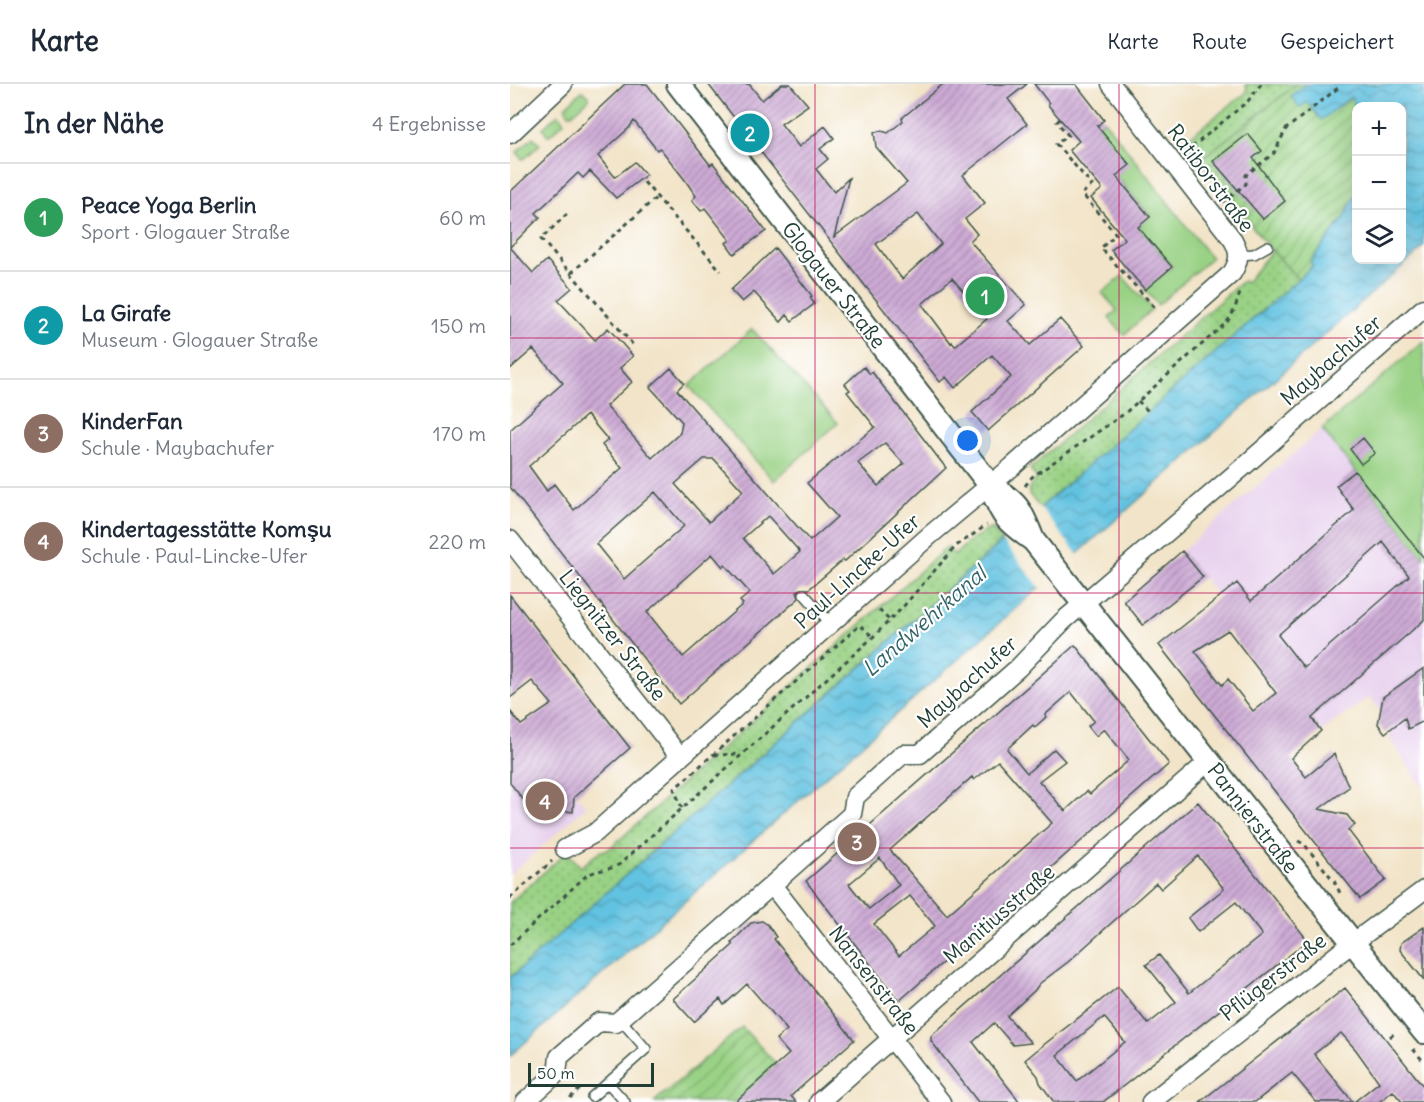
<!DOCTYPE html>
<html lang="de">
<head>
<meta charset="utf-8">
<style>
  :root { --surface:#fff; --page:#f2f2f3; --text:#1f2937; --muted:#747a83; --line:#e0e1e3; --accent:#0b8043 }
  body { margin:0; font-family:Delius,sans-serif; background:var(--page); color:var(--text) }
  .controls { position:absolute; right:18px; top:18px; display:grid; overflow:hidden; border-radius:12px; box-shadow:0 6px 24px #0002 }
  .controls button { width:54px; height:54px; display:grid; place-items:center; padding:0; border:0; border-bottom:2px solid var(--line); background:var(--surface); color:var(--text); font:30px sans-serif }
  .scale { position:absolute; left:18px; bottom:15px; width:126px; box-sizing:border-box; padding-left:6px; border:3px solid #1f3d34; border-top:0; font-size:16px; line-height:21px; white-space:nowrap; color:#1f3d34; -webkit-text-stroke:4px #fff; paint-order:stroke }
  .you { position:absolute; left:458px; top:357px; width:21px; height:21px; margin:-15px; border:4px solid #fff; border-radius:50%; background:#1a73e8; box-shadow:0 0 0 9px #1a73e833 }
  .badge { display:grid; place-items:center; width:39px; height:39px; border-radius:50%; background:var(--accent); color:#fff; font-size:20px; font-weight:700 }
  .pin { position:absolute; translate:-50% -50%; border:3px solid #fff; box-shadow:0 2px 6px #0006 }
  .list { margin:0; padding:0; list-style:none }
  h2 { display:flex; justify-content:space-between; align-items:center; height:78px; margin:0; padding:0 24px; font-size:26px }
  h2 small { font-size:20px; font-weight:400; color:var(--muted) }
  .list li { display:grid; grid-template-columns:39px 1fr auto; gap:18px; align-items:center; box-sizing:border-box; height:108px; padding:0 24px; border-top:2px solid var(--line) }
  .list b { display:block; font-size:22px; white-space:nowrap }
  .list p { margin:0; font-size:20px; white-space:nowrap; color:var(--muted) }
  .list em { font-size:20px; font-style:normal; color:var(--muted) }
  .icon { flex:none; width:33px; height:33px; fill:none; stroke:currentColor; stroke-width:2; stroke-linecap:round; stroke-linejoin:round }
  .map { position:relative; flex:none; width:914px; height:1018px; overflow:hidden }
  header { display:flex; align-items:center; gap:36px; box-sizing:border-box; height:84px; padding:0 30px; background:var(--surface); border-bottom:2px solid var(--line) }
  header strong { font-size:28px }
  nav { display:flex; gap:33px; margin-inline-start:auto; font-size:21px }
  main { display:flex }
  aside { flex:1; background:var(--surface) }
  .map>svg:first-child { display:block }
</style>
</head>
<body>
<header>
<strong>Karte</strong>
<nav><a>Karte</a><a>Route</a><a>Gespeichert</a></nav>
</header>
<main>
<aside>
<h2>In der Nähe<small>4 Ergebnisse</small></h2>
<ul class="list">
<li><span class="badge" style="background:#2e9e5b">1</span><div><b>Peace Yoga Berlin</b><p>Sport · Glogauer Straße</p></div><em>60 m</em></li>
<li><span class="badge" style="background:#0f9aa8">2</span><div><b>La Girafe</b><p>Museum · Glogauer Straße</p></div><em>150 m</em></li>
<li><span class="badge" style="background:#8d6e63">3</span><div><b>KinderFan</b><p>Schule · Maybachufer</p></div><em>170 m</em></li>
<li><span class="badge" style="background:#8d6e63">4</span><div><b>Kindertagesstätte Komşu</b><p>Schule · Paul-Lincke-Ufer</p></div><em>220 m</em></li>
</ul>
</aside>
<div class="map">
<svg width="914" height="1018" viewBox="0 0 914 1018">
  <defs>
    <pattern id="park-dots" width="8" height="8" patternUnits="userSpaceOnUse" patternTransform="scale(1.5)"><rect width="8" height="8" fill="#9ad285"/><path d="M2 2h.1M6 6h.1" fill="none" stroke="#7dac6e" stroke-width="1.8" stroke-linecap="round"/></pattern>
    <pattern id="garden-furrows" width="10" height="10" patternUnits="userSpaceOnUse" patternTransform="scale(1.5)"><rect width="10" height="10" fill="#9ad285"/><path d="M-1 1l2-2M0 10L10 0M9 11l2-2" fill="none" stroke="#7dac6e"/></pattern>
    <pattern id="water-waves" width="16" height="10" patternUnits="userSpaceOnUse" patternTransform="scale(1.5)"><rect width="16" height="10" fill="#62c2e1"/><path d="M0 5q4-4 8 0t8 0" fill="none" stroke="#509fb7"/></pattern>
    <pattern id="building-hatch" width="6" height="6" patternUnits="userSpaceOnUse" patternTransform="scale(1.5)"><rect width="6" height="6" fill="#cdaad5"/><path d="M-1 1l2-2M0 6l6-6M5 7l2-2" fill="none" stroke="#a68cae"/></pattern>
  </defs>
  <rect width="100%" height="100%" fill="#fff"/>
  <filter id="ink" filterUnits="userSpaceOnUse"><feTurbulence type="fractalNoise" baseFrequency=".0167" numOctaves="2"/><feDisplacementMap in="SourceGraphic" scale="12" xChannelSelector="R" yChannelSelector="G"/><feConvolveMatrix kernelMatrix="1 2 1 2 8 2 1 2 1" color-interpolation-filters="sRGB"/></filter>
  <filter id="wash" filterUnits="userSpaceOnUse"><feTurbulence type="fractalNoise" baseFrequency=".008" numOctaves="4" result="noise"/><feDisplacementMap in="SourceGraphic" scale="24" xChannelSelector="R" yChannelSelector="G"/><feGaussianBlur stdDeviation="1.35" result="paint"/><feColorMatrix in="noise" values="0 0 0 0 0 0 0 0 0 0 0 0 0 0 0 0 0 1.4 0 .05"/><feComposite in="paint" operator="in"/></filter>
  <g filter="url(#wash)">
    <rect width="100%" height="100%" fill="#f2e4c8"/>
    <!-- built -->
    <path fill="#e8d2ee" d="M812,345L914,474V705L879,654L883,642L859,613L812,647L787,612L672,467Z
      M0,647L61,704L76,723L0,791Z"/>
    <!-- grass -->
    <path fill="#9ad285" stroke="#5c885c" stroke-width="1.5" d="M72,7L79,12V15L62,30H59L55,23Z
      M48,30L54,38L40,51H37L33,44Z
      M594,36L701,174L648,221L635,206L662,183L628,143L640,132L606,92L619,81L587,42Z
      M23,53L30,60L14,75H12L7,68Z
      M612,192L642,225L614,251L599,234L607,226L592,209Z
      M242,245L328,339L264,397L179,302Z
      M914,257V474L812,345Z"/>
    <!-- park -->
    <path fill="url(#park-dots)" stroke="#5c885c" stroke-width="1.5" d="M736,0H787L690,76L674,57L737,8Z
      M762,166L788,195L530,424L519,410V404L527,394L520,385L730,199L733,197L736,199Z
      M482,444L492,457L0,894V818L57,768L71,783L89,768L99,765L437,463L444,471L462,455Z"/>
    <!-- garden -->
    <path fill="url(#garden-furrows)" stroke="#5c885c" stroke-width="1.5" d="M787,0H796L781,11L797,18L811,35L842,12L846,26V109L834,134L801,178L803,181L788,195L752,155L690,76Z
      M232,943L267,981L266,983L264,981L258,985L260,988L225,1018H144Z"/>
    <!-- water -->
    <path fill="url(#water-waves)" stroke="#40808a" stroke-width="1.5" d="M796,0H914V163L0,972V894L803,182L800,178L834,134L846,109V176H892V22H846V26L841,13L811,36L797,18L790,24L781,12Z"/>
    <!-- pier -->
    <path fill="#f2e4c8" d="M528,421L569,472L531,505L490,454Z"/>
    <g id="blocks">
      <!-- building -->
      <path fill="url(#building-hatch)" fill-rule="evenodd" d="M115,0H137L198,78L200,81L203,79L256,147L224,170L216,159L220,156L195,124L191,127L182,116L186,112L175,96L150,64L147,66L124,37L119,44L88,72L105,93L125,78L136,91L106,114L80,87L73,94L68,89L26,129L30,133L0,163V108Z
        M198,0H239L252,16L272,0H280L298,21L271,40L289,63L315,42L324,54L310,65L318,75L306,85L324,108L339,94L324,153L397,99L366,63L364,48L372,47L378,49L393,37L392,34L433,0H517L498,15L517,40L453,91L475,119L455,135L467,150L460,157L516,221L498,237L520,261L550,235L574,262L478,347L462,328L501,293L482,271L445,304L436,293L430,298ZM408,130L431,160L392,195L366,160ZM442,194L477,235L445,262L442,258L441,259L412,220Z
        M524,0H566L594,36L587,42L620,81L606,92L640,133L628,143L662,183L635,206L601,166L615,155L581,114L592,105L559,66L569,57L538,21L539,19Z
        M738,50L752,67L743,74L775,117L753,135L703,77Z
        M0,163L23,189L37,176L62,204L48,216L85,256L98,244L123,272L110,284L122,298L96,322L142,374L170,349L172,338L140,303L161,284L174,299L167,306L300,457L327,433L297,399L365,343L337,308L340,306L335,300L354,283L360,290L362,288L436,384L335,477L333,476L299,505H290L287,508L289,514L169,620L0,403V346L53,299L23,265L0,285ZM77,331L98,356L92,361L112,384L64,426L44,400L37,407L19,382ZM375,359L394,380L368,402L348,379ZM194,375H204L233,407L199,438L165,400ZM145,408L174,442L114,495L86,460ZM258,432L290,468L264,490L233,454ZM202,470L213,483L215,481L240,509L230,517L233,520L173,573L137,528Z
        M265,164L302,212L300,213L304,220L282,237L277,231L271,238L244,208L232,218L221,206Z
        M853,354L865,369L851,380L840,365Z
        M845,387L914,474V536L802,634L811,647L781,674L796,693L824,670L839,703L809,725L837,731L845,741L838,746L876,796L850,815L649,561L727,499L741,517L844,426L826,402ZM873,458L899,492L794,584L768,551ZM718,546L766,609L743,627L718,595L712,601L685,567Z
        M672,467L693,493L633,541L614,517Z
        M0,511L120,664L64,713L63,728L48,726L32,739L0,699V627L11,641L42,620L22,597L0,614Z
        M565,561L659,680L389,917L296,797ZM561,608L584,637L578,642L586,652L594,645L619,676L580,710L577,707L555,727L529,697L555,677L544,665L517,689L497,665L523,641L525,643L536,633L535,631ZM488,677L542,739L437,831L380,766L462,693L464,696ZM370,774L389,801L359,825L339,800ZM400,812L425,842L389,872L364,840Z
        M914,584V637L898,645L895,634L875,649L868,640L873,613Z
        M688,718L795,853V859L593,1018H544L530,999L528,992L515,976L527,966L608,903L638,940L666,918L636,881L649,871L679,909L752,851L726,818L688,848L678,834L714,805L688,772L651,805L646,799L558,878L529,900L525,906L497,932L521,959L503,961L484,939L463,958L510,1018H468L421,957V952ZM594,933L615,958L567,997L547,971Z
        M252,837L258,841L266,853L264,855L344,956L281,1012L286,1018H225L279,970L266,955L277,946L237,900L214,921L210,915L184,938L163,915L223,861L221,859L241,839Z
        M914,843V896L890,866L891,859Z
        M835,904L914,1003V1018H892L883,1007L869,1018H844L869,998L846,966L831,949L804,970L843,1018H806L782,989L745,1018H690Z"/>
    </g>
  </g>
  <g filter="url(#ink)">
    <use href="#blocks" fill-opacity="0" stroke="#3f564a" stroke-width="1.5"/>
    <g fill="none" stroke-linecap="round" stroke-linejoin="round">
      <defs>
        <path id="service" d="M729,171L744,170L758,162
          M294,510L321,540
          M98,999L115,1018
          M82,1013L136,965L110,935"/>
        <path id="minor" d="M0,50L53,0
          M0,456L170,673
          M55,765L85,749L419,452L502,383L722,189C730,176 730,169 723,156L601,0
          M262,801L431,1018
          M15,1018L47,989L49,973L89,938L106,939L342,730L345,713L393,670H410L508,584L553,537L733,383L914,224
          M309,1018L699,677
          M641,1018L828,870L914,806"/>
        <path id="tertiary" d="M168,0L480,401C508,419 511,425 523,456
          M480,401C492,433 496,437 523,456L914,948"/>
      </defs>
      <!-- service casing -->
      <use href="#service" stroke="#3f564a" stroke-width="12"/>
      <!-- minor casing -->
      <use href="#minor" stroke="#3f564a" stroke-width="21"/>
      <!-- tertiary casing -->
      <use href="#tertiary" stroke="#3f564a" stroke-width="26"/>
      <!-- path -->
      <path stroke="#3f564a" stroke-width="3" stroke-dasharray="4.5 4.5" stroke-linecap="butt" d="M550,35L547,38L558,51L546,60L582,101L572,110L606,150L591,164L647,226
        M675,69L738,17L751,0
        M134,98L211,187
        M713,118L736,100V91L764,69L776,45L828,4
        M57,130L31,155L124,262
        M61,189L147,113
        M628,317L638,327
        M515,402L522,393L614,330L717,238L724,227L731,206
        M369,526L379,536
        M204,671L230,670
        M172,724L164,705L350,541L363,553
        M788,757L794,760L824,797L830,809
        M0,814L42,777
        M0,861L77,791C88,785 99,787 110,780L363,553L392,524L446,462L477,441
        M880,953L886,948
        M903,965L914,978
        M60,1014L70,1005"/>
      <!-- service -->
      <use href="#service" stroke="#fff" stroke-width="9"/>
      <!-- minor -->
      <use href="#minor" stroke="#fff" stroke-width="18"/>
      <!-- tertiary -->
      <use href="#tertiary" stroke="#fff" stroke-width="22"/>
    </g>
  </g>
  <!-- grid -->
  <path fill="none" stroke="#c2185b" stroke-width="1.5" stroke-opacity="0.55" d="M305,0V1018M609,0V1018M0,254H914M0,509H914M0,764H914"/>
  <g text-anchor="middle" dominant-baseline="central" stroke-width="4.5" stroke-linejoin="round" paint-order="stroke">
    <!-- street labels -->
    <g font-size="21" fill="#1f3d34" stroke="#fff">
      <text transform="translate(701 94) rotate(53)">Ratiborstraße</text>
      <text transform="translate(324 201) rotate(52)">Glogauer Straße</text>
      <text transform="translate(821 276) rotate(-41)">Maybachufer</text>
      <text transform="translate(347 487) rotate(-42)">Paul-Lincke-Ufer</text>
      <text transform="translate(103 551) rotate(52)">Liegnitzer Straße</text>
      <text transform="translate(457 598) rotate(-42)">Maybachufer</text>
      <text transform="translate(743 734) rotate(52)">Pannierstraße</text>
      <text transform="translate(489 830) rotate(-41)">Manitiusstraße</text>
      <text transform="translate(763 893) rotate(-38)">Pflügerstraße</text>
      <text transform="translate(364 896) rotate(52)">Nansenstraße</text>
    </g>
    <!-- water labels -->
    <g font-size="22" font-style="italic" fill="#336568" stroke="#fff">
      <text transform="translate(414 537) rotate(-41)">Landwehrkanal</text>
    </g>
  </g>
</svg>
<div class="controls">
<button>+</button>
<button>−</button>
<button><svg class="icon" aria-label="layers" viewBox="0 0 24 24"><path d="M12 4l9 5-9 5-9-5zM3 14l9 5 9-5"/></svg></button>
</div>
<div class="scale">50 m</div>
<div class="you"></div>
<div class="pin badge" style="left:475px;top:212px;background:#2e9e5b">1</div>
<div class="pin badge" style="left:240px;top:49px;background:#0f9aa8">2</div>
<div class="pin badge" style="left:347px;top:758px;background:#8d6e63">3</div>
<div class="pin badge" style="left:35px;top:717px;background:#8d6e63">4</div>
</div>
</main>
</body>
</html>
